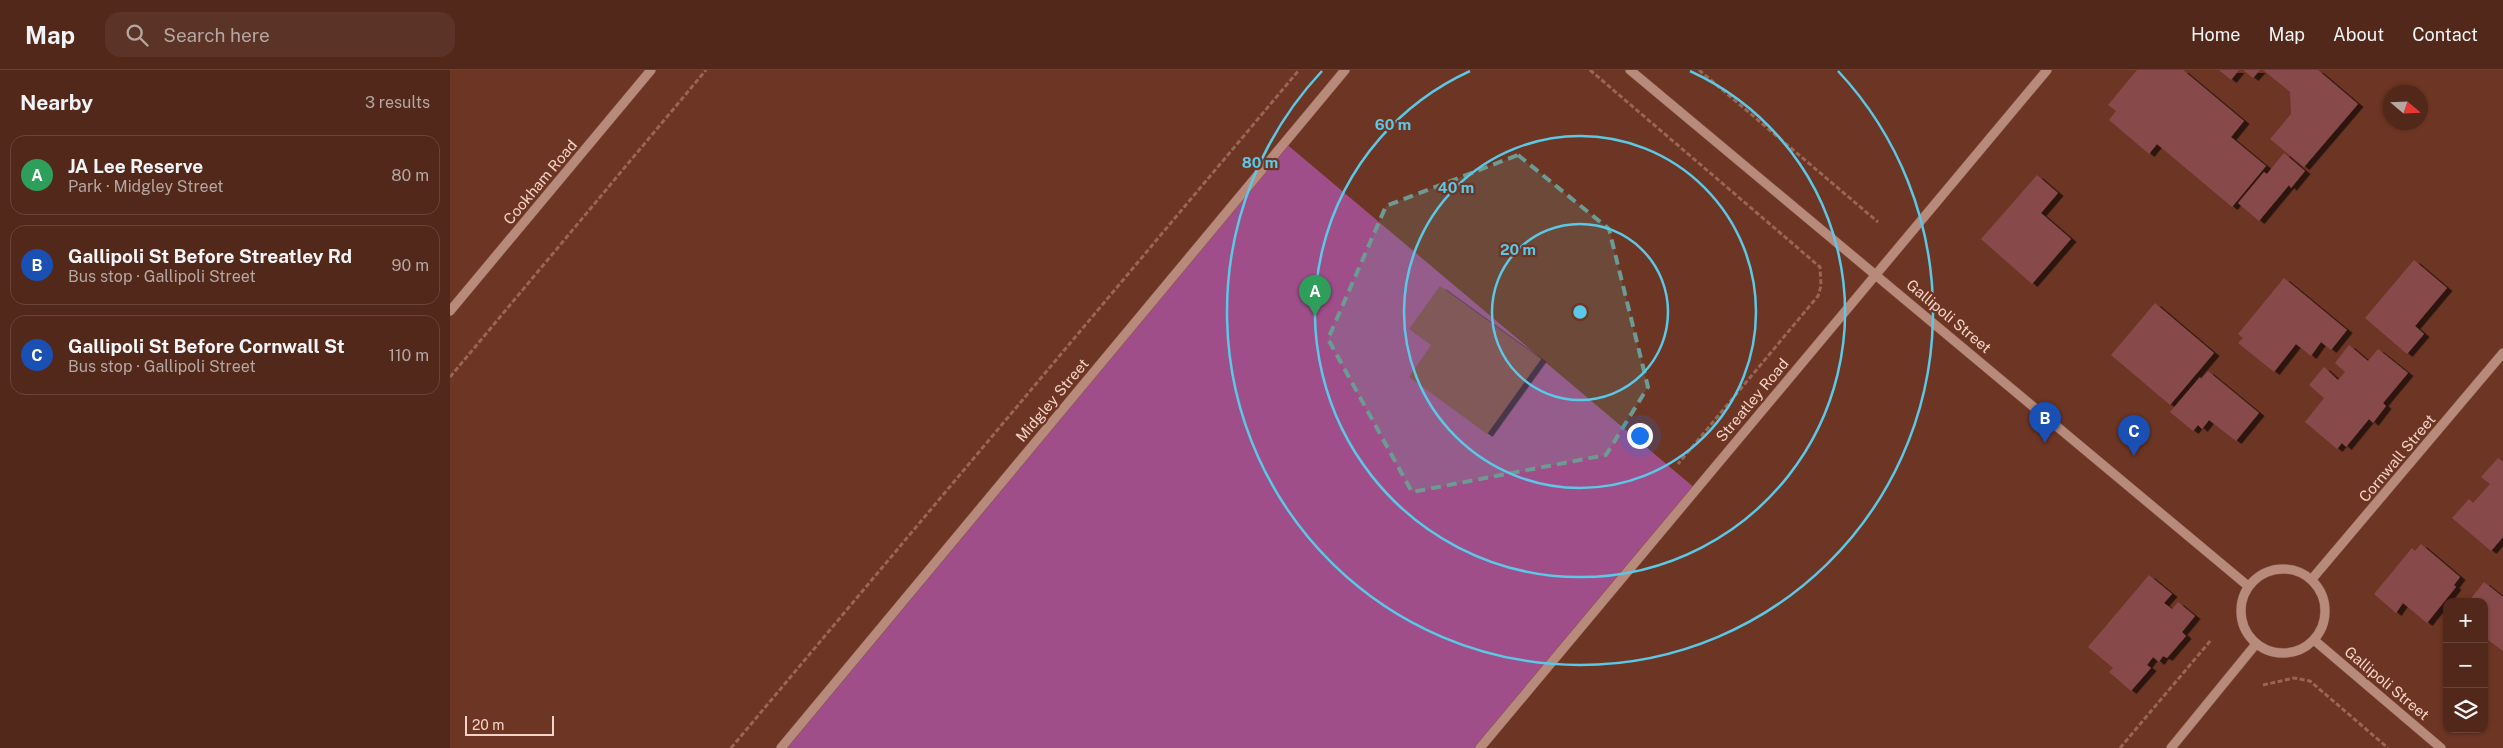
<!DOCTYPE html>
<html lang="en">
<head>
<meta charset="utf-8">
<style>
  :root { --surface:#52281a; --page:#5c3427; --text:#f1f3f6; --muted:#b5a6a2; --line:#684439; --accent:#5ac8e6 }
  body { margin:0; font-family:"Public Sans",sans-serif; background:var(--page); color:var(--text) }
  .controls { position:absolute; right:15px; bottom:15px; display:grid; overflow:hidden; border-radius:10px; box-shadow:0 1px 4px #0004 }
  .controls button { width:45px; height:45px; display:grid; place-items:center; padding:0; border:0; border-bottom:1px solid var(--line); background:var(--surface); color:var(--text); font:25px sans-serif }
  .compass { position:absolute; left:1933px; top:15px; width:45px; height:45px; border-radius:50%; background:var(--surface); box-shadow:0 1px 4px #0004; rotate:109deg }
  .scale { position:absolute; left:15px; bottom:12px; width:89px; box-sizing:border-box; padding-left:5px; border:2px solid #f5d2c7; border-top:0; font-size:14px; line-height:18px; white-space:nowrap; color:#f5d2c7; -webkit-text-stroke:4px #6d3523; paint-order:stroke }
  .you { position:absolute; left:1189px; top:365px; width:18px; height:18px; margin:-12px; border:4px solid #fff; border-radius:50%; background:#1a73e8; box-shadow:0 0 0 8px #1a73e833 }
  .badge { display:grid; place-items:center; width:32px; height:32px; border-radius:50%; background:var(--accent); color:#fff; font-size:16px; font-weight:700 }
  .pin { position:absolute; translate:-50% -41px; filter:drop-shadow(0 1px 2px #0008) }
  .pin::after { content:''; position:absolute; top:26px; width:18px; height:15px; background:inherit; clip-path:polygon(0 0,100% 0,50% 100%) }
  .list { margin:0; padding:0; list-style:none }
  h2 { display:flex; justify-content:space-between; align-items:center; height:65px; margin:0; padding:0 20px; font-size:21px }
  h2 small { font-size:16px; font-weight:400; color:var(--muted) }
  .list li { display:grid; grid-template-columns:32px 1fr auto; gap:15px; align-items:center; box-sizing:border-box; height:80px; margin:0 10px 10px; padding:0 10px; border:1px solid var(--line); border-radius:15px }
  .list b { display:block; font-size:19px; white-space:nowrap }
  .list p { margin:0; font-size:16px; white-space:nowrap; color:var(--muted) }
  .list em { font-size:16px; font-style:normal; color:var(--muted) }
  .icon { flex:none; width:28px; height:28px; fill:none; stroke:currentColor; stroke-width:2; stroke-linecap:round; stroke-linejoin:round }
  .map { position:relative; flex:none; width:2053px; height:678px; overflow:hidden }
  header { display:flex; align-items:center; gap:30px; box-sizing:border-box; height:70px; padding:0 25px; background:var(--surface); border-bottom:1px solid var(--line) }
  header strong { font-size:24px }
  nav { display:flex; gap:28px; margin-inline-start:auto; font-size:18px }
  .search { width:350px; height:45px; background:var(--page); display:flex; align-items:center; gap:12px; box-sizing:border-box; padding:0 18px; border-radius:15px; color:var(--muted); font-size:19px }
  main { display:flex }
  aside { flex:1; background:var(--surface) }
  .map>svg:first-child { display:block }
</style>
</head>
<body>
<header>
<strong>Map</strong>
<div class="search"><svg class="icon" aria-label="search" viewBox="0 0 24 24"><circle cx="10" cy="10" r="6"/><path d="M15 15l6 6"/></svg>Search here</div>
<nav><a>Home</a><a>Map</a><a>About</a><a>Contact</a></nav>
</header>
<main>
<aside>
<h2>Nearby<small>3 results</small></h2>
<ul class="list">
<li><span class="badge" style="background:#2e9e5b">A</span><div><b>JA Lee Reserve</b><p>Park · Midgley Street</p></div><em>80 m</em></li>
<li><span class="badge" style="background:#1a4fb4">B</span><div><b>Gallipoli St Before Streatley Rd</b><p>Bus stop · Gallipoli Street</p></div><em>90 m</em></li>
<li><span class="badge" style="background:#1a4fb4">C</span><div><b>Gallipoli St Before Cornwall St</b><p>Bus stop · Gallipoli Street</p></div><em>110 m</em></li>
</ul>
</aside>
<div class="map">
<svg width="2053" height="678" viewBox="0 0 2053 678">
  <defs>
    <filter id="shadow"><feDropShadow dx="5.5" dy="3" stdDeviation="0" flood-color="#0009"/></filter>
  </defs>
  <rect width="100%" height="100%" fill="#6d3523"/>
  <!-- green -->
  <path fill="#a04e8a" d="M834,72L1246,419L1030,678H331Z"/>
  <!-- building -->
  <path fill="#88494b" filter="url(#shadow)" d="M1687,0H1733L1794,51L1781,67L1816,96L1782,137L1707,74L1699,84L1659,50L1666,41L1658,35Z
    M1769,0H1789L1781,10Z
    M1793,0H1810L1803,8Z
    M1813,0H1868L1908,34L1854,97L1820,69L1841,44L1840,22Z
    M1834,83L1855,101L1841,118L1839,115L1809,151L1788,133L1814,102L1817,104Z
    M1587,105L1608,123L1591,143L1621,169L1582,214L1531,169Z
    M1964,190L1997,218L1965,256L1974,264L1957,284L1915,248Z
    M1834,208L1897,260L1881,280L1871,272L1861,286L1846,274L1824,302L1788,273L1793,268L1788,264Z
    M990,216L1091,289L1037,364L959,307L981,275L959,259Z
    M1705,233L1764,283L1720,335L1661,285Z
    M1899,275L1918,291L1928,279L1958,303L1933,333L1936,336L1923,353L1919,349L1896,377L1892,373L1887,379L1855,352L1874,328L1859,315L1874,297L1888,310L1895,302L1885,293Z
    M1758,301L1809,343L1786,371L1759,350L1752,359L1748,355L1743,361L1720,342L1750,307L1751,309Z
    M2048,388L2053,392V467L2041,481L2002,448L2019,429L2023,433L2040,414L2031,407Z
    M1971,474L2010,507L2004,515L2006,517L1977,553L1953,533L1946,543L1924,524L1962,478L1965,481Z
    M1699,505L1722,524L1714,533L1722,539L1728,532L1745,546L1732,562L1736,566L1717,588L1713,586L1709,592L1703,587L1697,595L1701,598L1681,621L1659,602L1663,598L1638,577Z
    M2034,512L2053,527V581L2034,567V532H2018Z"/>
  <g fill="none" stroke-linecap="round" stroke-linejoin="round">
    <defs>
      <path id="minor" d="M1180,0L1798,516
        M0,241L201,0
        M1791 541a42 42 0 1 1 84 0a42 42 0 1 1-84 0Z
        M1862,509L2053,283
        M1864,570L1991,678
        M331,678L895,0
        M1030,678L1597,0
        M1721,678L1806,574"/>
    </defs>
    <!-- minor casing -->
    <use href="#minor" stroke="#885444" stroke-width="10"/>
    <!-- path -->
    <path stroke="#976656" stroke-width="3" stroke-dasharray="5 2.5" stroke-linecap="butt" d="M1140,0L1370,197L1371,216L1368,226L1228,394
      M1249,0L1428,152
      M0,307L256,0
      M1813,615L1844,608L1860,611L1938,678
      M281,678L849,0
      M1670,678L1761,570"/>
    <!-- minor -->
    <use href="#minor" stroke="#b88a7b" stroke-width="9"/>
  </g>
  <!-- marked area -->
  <path fill="#6b9b92" fill-opacity="0.2" stroke="#6b9b92" stroke-width="4" stroke-dasharray="10 6" stroke-linejoin="round" d="M1068,85L1159,159L1198,317L1156,385L962,422L878,269L936,136Z"/>
  <!-- distance rings -->
  <g fill="none" stroke="#5ac8e6" stroke-width="2.5">
    <circle cx="1130" cy="242" r="88"/>
    <circle cx="1130" cy="242" r="176"/>
    <path d="M1240 1A265 265 0 1 1 1020 1"/>
    <path d="M1388 1A353 353 0 1 1 872 1"/>
  </g>
  <g text-anchor="middle" dominant-baseline="central" stroke-width="4.5" stroke-linejoin="round" paint-order="stroke">
    <!-- street labels -->
    <g font-size="15" fill="#f5d2c7" stroke="#6d3523">
      <text transform="translate(90 112) rotate(-50)">Cookham Road</text>
      <text transform="translate(1499 246) rotate(40)">Gallipoli Street</text>
      <text transform="translate(602 330) rotate(-50)">Midgley Street</text>
      <text transform="translate(1302 330) rotate(-50)">Streatley Road</text>
      <text transform="translate(1947 388) rotate(-50)">Cornwall Street</text>
      <text transform="translate(1937 613) rotate(40)">Gallipoli Street</text>
    </g>
  </g>
  <circle cx="1130" cy="242" r="8" fill="#5ac8e6" stroke="#6d3523" stroke-width="2.5"/>
  <g font-size="15" text-anchor="middle" font-weight="bold" fill="#5ac8e6" stroke="#6d3523" stroke-width="4.5" stroke-linejoin="round" paint-order="stroke">
    <text x="943" y="60">60 m</text>
    <text x="810" y="98">80 m</text>
    <text x="1006" y="123">40 m</text>
    <text x="1068" y="185">20 m</text>
  </g>
</svg>
<div class="controls">
<button>+</button>
<button>−</button>
<button><svg class="icon" aria-label="layers" viewBox="0 0 24 24"><path d="M12 4l9 5-9 5-9-5zM3 14l9 5 9-5"/></svg></button>
</div>
<svg class="compass" viewBox="-18 -18 36 36"><path d="M0-13l5 13h-10z" fill="#e53935"/><path d="M0 13l5-13h-10z" fill="#b5a6a2"/></svg>
<div class="scale">20 m</div>
<div class="you"></div>
<div class="pin badge" style="left:865px;top:246px;background:#2e9e5b">A</div>
<div class="pin badge" style="left:1595px;top:373px;background:#1a4fb4">B</div>
<div class="pin badge" style="left:1684px;top:386px;background:#1a4fb4">C</div>
</div>
</main>
</body>
</html>
